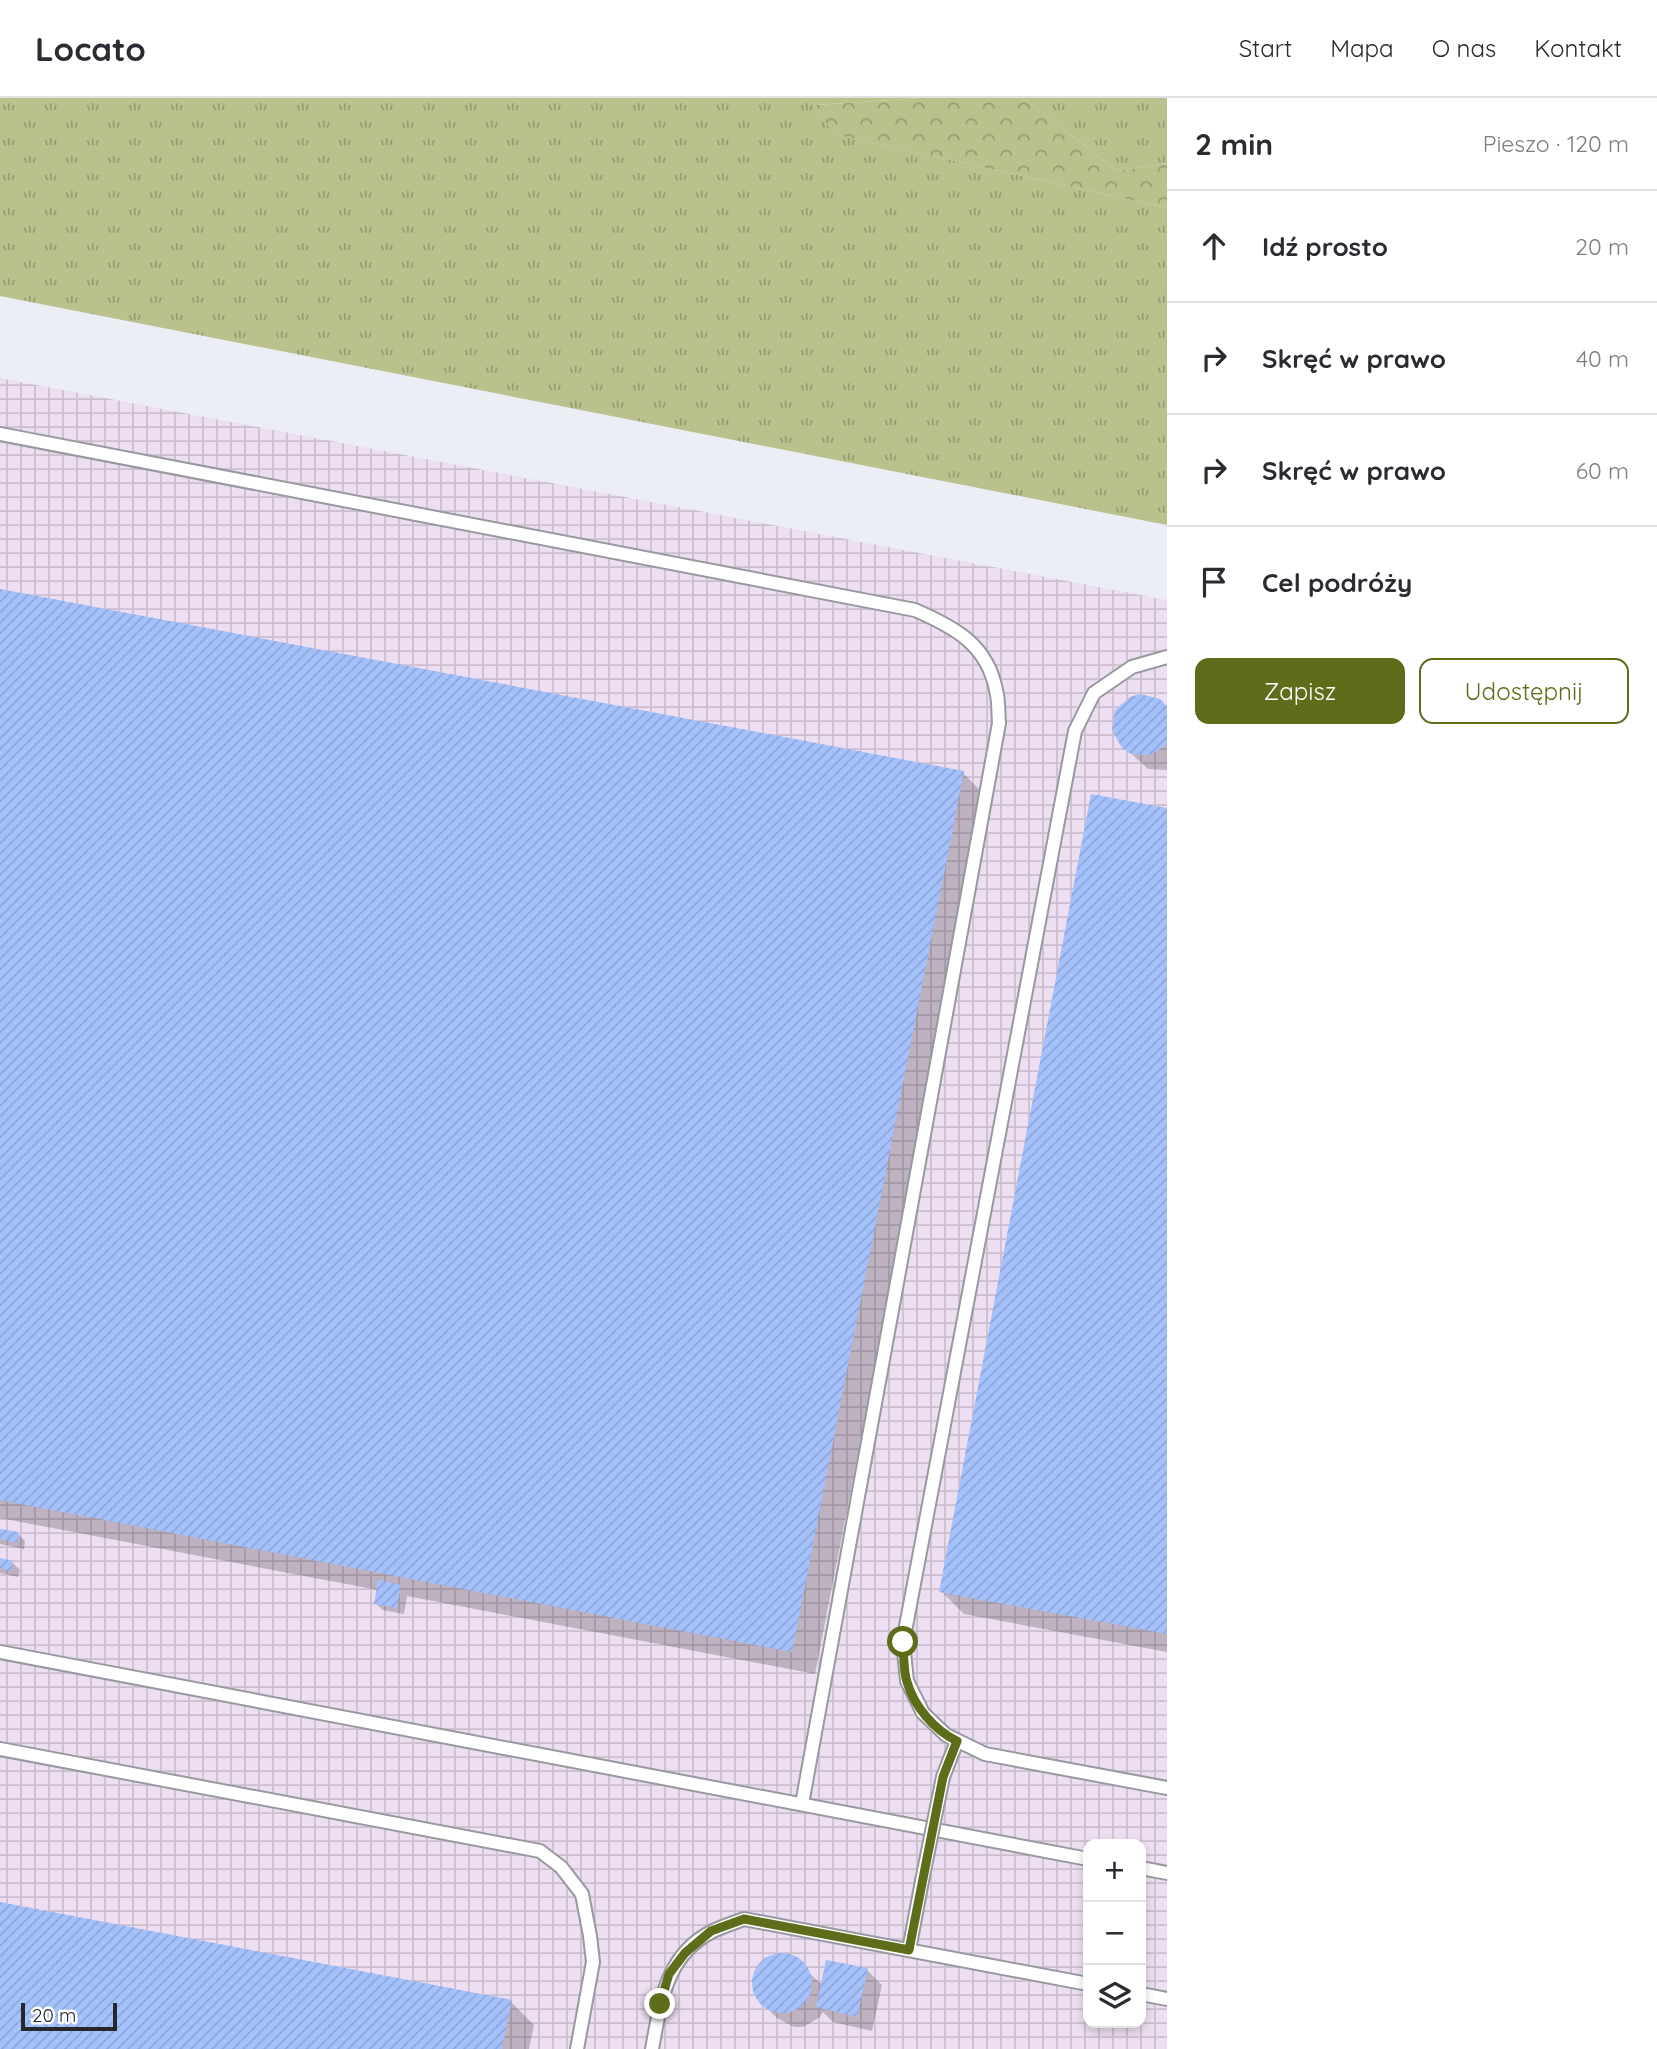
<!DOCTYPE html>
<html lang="pl">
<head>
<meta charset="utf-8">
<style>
  :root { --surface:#fff; --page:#f7f7f7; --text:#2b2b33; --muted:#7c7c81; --line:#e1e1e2; --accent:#5d6d19 }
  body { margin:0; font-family:Quicksand,sans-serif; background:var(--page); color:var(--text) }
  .controls { position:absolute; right:21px; bottom:21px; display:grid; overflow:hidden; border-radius:14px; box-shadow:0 4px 10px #0003 }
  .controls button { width:63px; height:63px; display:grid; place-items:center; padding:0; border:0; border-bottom:2px solid var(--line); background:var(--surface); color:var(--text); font:35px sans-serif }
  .scale { position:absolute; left:21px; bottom:18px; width:96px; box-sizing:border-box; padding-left:7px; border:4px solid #26272a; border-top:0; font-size:19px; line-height:24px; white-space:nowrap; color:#26272a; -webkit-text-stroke:5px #fff; paint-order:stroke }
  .stop { position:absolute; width:21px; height:21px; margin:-16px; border:5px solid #5d6d19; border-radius:50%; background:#fff }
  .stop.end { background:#5d6d19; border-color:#fff; box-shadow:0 2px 7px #0008 }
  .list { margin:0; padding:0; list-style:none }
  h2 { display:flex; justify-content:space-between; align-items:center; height:91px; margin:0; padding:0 28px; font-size:30px }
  h2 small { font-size:23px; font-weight:400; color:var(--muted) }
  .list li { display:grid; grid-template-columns:46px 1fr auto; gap:21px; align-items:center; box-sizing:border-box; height:112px; padding:0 28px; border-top:2px solid var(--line) }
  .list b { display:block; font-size:26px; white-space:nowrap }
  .list em { font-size:23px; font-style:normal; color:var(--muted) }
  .actions { display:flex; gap:14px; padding:21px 28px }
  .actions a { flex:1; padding:16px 0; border:2px solid var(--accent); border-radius:14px; text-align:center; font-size:24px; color:var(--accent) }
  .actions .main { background:var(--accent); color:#fff }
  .icon { flex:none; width:38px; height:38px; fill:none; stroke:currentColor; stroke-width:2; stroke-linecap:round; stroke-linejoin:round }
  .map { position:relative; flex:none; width:1167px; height:1951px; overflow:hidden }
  header { display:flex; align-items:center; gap:42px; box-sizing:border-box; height:98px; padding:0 35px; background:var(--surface); border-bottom:2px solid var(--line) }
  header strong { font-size:33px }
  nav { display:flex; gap:38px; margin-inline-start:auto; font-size:24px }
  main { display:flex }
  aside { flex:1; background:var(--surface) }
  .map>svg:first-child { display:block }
</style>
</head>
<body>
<header>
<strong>Locato</strong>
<nav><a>Start</a><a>Mapa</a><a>O nas</a><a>Kontakt</a></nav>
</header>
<main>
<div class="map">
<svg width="1167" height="1951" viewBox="0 0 1167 1951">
  <defs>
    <pattern id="industrial-grid" width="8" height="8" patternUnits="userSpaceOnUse" patternTransform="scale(1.75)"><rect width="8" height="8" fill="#eedef1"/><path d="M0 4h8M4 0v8" fill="none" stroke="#ccbecf"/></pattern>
    <pattern id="grass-tufts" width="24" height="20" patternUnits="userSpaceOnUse" patternTransform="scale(1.75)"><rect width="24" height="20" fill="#bac18c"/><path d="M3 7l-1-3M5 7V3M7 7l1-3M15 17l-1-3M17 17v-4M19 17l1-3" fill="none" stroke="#979d73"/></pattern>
    <pattern id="forest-crowns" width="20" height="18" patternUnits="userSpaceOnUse" patternTransform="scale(1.75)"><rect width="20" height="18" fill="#bac18c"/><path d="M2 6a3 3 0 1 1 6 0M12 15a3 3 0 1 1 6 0" fill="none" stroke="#979d73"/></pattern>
    <pattern id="building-hatch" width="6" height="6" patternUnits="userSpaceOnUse" patternTransform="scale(1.75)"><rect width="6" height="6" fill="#a4c1fc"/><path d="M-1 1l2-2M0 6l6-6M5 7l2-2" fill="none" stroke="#8da6d8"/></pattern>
  </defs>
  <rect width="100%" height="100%" fill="#ebeef5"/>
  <!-- industrial -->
  <path fill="url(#industrial-grid)" fill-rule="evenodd" d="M0,280L1167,502V1951H0ZM1088,1746H1141V1925H1088Z"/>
  <!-- grass -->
  <path fill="url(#grass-tufts)" d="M0,0H922L815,7L834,36L1167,110V427L0,198Z
    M1023,0H1167V65L1117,73Z"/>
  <!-- forest -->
  <path fill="url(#forest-crowns)" d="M922,0H1023L1117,73L1167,65V110L833,36L815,7Z"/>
  <!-- shadow -->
  <path fill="#0003" d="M0,492L963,675L986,698L815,1576L407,1498L404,1516L383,1512L375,1505L378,1492L0,1420Z
    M1167,611V672L1148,671L1124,649Z
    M1167,712V1554L964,1516L941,1493Z
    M0,1433L18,1436L25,1443L24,1451L0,1446Z
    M0,1462L12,1464L20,1472L18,1479L0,1475Z
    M0,1806L511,1904L534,1927L529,1951H0Z
    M781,1857L789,1858L823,1887L867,1872L882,1887L872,1933L833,1924L823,1914L820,1919L803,1929H794L777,1920L761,1904L756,1896L754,1886V1878L764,1863Z"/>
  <!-- building -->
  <path fill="url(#building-hatch)" d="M0,491L964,673L792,1554L0,1402Z
    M1140,596L1160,601L1167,608V646L1151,657L1131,656L1122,650L1112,632L1115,612L1130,599Z
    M1091,696L1167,710V1536L939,1494Z
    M0,1431L19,1434L17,1445L0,1441Z
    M0,1460L13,1463L11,1473L0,1470Z
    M378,1482L401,1487L397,1510L374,1506Z
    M0,1804L512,1902L502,1951H0Z
    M752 1885a30 30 0 1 1 60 0a30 30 0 1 1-60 0Z
    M826,1862L868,1870L857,1919L816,1909Z"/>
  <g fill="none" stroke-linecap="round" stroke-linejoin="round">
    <defs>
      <path id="service" d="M0,336L915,512C954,529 987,546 996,592C999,602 998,614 999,625L802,1706
        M1167,559L1132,569L1094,595L1075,633L903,1544L907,1583L923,1615L946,1637L985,1656L1167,1690
        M0,1554L1088,1761
        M0,1651L540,1753L561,1769L582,1796L590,1838L593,1864L577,1951
        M943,1679L957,1643
        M1141,1770L1167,1775
        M909,1852L922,1783
        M1141,1896L1167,1901
        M652,1951C661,1904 665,1857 713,1833C723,1828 734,1825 744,1821L1088,1886"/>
    </defs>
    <!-- service casing -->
    <use href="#service" stroke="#96999f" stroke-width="16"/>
    <!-- service -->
    <use href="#service" stroke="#fff" stroke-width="12"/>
    <defs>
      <path id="service-bridge" d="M922,1783L943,1679"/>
    </defs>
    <!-- service-bridge casing -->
    <use href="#service-bridge" stroke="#96999f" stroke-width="16" stroke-linecap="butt"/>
    <!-- service-bridge -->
    <use href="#service-bridge" stroke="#fff" stroke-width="12"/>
  </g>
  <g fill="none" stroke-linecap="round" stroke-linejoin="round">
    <!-- route -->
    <path stroke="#5d6d19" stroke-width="9" d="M660,1906L669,1876L685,1855L711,1833L744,1821L909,1852L943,1679L957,1643C934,1632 914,1608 907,1584C903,1572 904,1557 903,1544"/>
  </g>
</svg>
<div class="controls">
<button>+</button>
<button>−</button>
<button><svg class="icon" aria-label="layers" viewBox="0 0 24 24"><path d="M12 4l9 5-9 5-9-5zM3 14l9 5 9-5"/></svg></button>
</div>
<div class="scale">20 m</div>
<div class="stop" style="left:903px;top:1544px"></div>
<div class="stop end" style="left:660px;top:1906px"></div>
</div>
<aside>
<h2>2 min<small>Pieszo · 120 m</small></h2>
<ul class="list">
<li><svg class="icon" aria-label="ahead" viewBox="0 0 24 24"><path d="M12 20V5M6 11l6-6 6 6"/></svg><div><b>Idź prosto</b></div><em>20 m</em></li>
<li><svg class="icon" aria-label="right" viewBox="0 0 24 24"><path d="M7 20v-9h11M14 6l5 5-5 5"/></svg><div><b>Skręć w prawo</b></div><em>40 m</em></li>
<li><svg class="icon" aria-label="right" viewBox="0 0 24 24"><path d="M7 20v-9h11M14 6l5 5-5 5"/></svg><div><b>Skręć w prawo</b></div><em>60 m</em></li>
<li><svg class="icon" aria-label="arrive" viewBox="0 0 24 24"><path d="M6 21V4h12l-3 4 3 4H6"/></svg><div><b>Cel podróży</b></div></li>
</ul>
<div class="actions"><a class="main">Zapisz</a><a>Udostępnij</a></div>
</aside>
</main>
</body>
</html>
